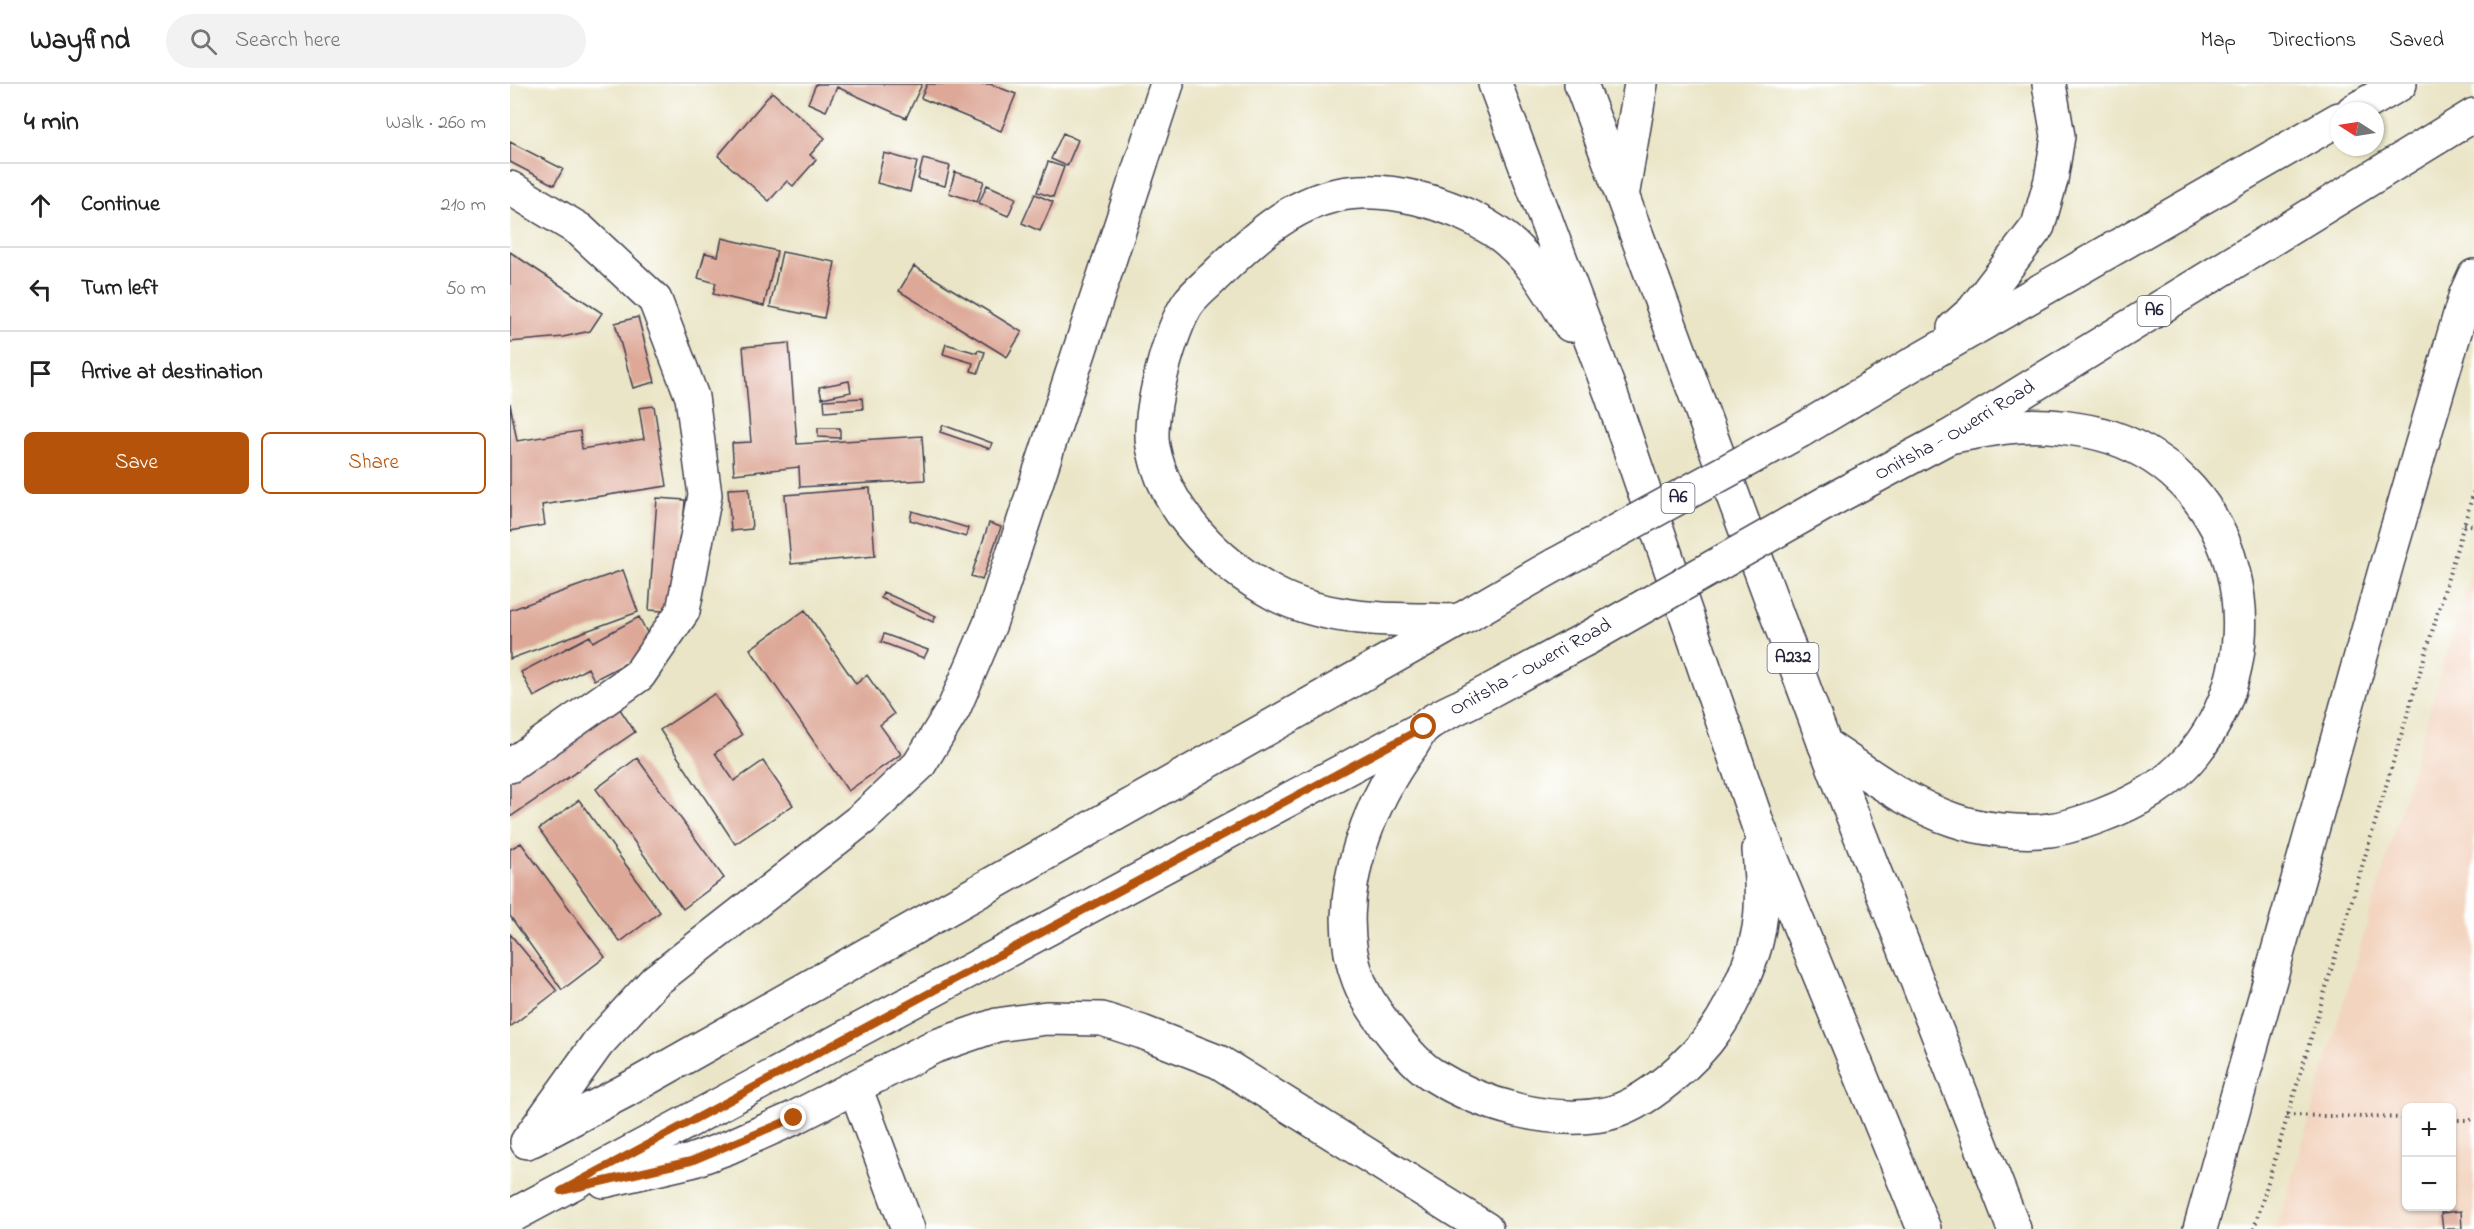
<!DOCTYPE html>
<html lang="en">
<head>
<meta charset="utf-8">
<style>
  :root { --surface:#fff; --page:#f2f2f2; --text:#222; --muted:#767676; --line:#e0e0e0; --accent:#b45309 }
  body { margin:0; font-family:"Indie Flower",sans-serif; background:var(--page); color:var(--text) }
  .controls { position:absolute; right:18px; bottom:18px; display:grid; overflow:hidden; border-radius:9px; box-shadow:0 2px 4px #0004 }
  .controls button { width:54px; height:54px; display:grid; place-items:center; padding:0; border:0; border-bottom:2px solid var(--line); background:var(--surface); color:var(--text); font:30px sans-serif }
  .compass { position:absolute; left:1820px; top:18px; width:54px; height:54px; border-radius:50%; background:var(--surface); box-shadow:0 2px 4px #0004; rotate:282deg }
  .stop { position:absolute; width:18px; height:18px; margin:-14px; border:4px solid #b45309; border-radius:50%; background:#fff }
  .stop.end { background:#b45309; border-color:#fff; box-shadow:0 2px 6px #0008 }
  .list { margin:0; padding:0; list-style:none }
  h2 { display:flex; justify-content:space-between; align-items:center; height:78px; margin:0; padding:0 24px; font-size:26px }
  h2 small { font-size:20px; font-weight:400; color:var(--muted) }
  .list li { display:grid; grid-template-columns:39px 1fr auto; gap:18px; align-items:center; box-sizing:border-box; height:84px; padding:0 24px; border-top:2px solid var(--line) }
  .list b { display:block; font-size:22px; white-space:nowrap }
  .list em { font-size:20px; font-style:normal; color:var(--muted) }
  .actions { display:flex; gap:12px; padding:18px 24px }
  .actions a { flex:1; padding:14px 0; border:2px solid var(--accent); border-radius:9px; text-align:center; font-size:21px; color:var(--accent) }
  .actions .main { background:var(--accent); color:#fff }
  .icon { flex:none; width:33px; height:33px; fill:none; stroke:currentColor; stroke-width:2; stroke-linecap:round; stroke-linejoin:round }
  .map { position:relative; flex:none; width:1964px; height:1145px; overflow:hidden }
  header { display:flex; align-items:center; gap:36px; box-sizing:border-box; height:84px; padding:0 30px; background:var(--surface); border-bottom:2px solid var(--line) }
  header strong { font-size:28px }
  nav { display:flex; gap:33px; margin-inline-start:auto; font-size:21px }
  .search { width:420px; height:54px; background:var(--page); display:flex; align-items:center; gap:15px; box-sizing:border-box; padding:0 21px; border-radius:33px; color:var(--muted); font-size:22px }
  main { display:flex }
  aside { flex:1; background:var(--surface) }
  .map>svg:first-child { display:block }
</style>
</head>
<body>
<header>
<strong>Wayfind</strong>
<div class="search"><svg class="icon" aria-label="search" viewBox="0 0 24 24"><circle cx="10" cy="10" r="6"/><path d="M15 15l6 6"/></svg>Search here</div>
<nav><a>Map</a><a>Directions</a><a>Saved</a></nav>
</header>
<main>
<aside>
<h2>4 min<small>Walk · 260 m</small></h2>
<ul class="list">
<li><svg class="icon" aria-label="ahead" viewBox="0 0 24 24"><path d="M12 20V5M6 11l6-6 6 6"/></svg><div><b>Continue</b></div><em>210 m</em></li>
<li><svg class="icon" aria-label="left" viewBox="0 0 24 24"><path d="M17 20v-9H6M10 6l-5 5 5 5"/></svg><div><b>Turn left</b></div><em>50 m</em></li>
<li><svg class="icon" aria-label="arrive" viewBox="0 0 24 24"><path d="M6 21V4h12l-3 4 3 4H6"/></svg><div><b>Arrive at destination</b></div></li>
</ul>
<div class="actions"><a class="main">Save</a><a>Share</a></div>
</aside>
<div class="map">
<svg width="1964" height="1145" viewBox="0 0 1964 1145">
  <rect width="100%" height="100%" fill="#fff"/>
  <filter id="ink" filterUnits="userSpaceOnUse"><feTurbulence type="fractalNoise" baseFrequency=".0167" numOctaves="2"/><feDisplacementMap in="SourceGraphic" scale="12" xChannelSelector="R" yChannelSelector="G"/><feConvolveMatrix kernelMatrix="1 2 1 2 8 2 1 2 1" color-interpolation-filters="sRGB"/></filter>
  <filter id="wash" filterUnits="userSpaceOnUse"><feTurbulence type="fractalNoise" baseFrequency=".008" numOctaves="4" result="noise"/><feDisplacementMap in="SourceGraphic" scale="24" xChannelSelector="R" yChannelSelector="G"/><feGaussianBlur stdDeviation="1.35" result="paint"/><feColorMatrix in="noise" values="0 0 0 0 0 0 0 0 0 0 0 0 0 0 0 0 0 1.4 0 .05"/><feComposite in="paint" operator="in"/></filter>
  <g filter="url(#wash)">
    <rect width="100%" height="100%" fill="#eae5c6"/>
    <!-- built -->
    <path fill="#f3d4bf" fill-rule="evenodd" d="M1964,476V1145H1767V1144ZM1896,1024H1942V1122H1896Z"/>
    <g id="blocks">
      <!-- building -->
      <path fill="#dda897" d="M306,0H412L396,34L327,3L316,27L298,19Z
        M417,0H480L506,10L491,47L411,14Z
        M262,8L315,54L300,71L306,76L283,102L277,97L259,117L208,72Z
        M553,49L568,56L557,82L541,75Z
        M0,58L53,85L44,101L0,78Z
        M374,69L407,78L400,108L367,99Z
        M413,75L440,82L435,102L408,95Z
        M538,78L554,83L543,113L527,108Z
        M445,88L474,97L467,118L439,109Z
        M477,101L506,114L498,132L469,119Z
        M525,110L543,118L530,147L512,139Z
        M212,154L267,167L254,222L203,210L206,199L188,194L195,169L208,172Z
        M0,168L92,229L80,247L53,253L0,258Z
        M272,168L325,178L314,234L260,223Z
        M404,182L512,248L497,273L389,207Z
        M128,233L145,298L123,304L105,239Z
        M279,259L287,360L412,352L415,396L290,403L289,383L224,390L222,359L241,358L233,263Z
        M436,260L467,269L468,266L475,268L468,289L461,287L463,279L433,270Z
        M339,297L341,308L312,314L309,303Z
        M352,314L353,325L315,328L314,316Z
        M0,319L7,357L70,347L72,365L134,355L129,324L144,322L157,402L32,421L35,441L0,447Z
        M433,341L482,359L480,365L430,348Z
        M308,344H330V354L308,353Z
        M239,404L242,445L221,447L218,405Z
        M360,404L365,472L281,480L275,411Z
        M147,414L175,416L167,528L139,526Z
        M402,427L458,444L456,453L400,436Z
        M479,439L491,443L472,496L461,492Z
        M113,486L128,528L0,575V526Z
        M373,508L426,532L423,538L371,514Z
        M295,526L346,600L357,591L384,630L370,641L391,670L338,707L240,565Z
        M129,533L145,564L84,596L78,584L24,613L11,588L80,552L83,558Z
        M374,550L418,566L414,574L371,558Z
        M204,610L232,651L205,669L224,697L253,677L283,721L225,760L150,646Z
        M104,616L125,648L0,733V688Z
        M127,674L214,794L173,825L86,705Z
        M69,716L150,828L110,858L29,745Z
        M11,759L95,873L52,906L0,832V765Z
        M0,850L47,907L0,943Z
        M1951,1127L1952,1145H1933L1931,1129Z"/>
    </g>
  </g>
  <g filter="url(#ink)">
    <use href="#blocks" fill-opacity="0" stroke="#403f50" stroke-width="1.5"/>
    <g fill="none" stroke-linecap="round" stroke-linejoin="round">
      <defs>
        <path id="minor" d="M0,104L70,146L145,216L182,313L195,411L173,527L129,591L0,682
          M345,1003L398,1145"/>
        <path id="major" d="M22,1056L115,1007L949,536
          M17,1058L88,959L145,897L353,734L409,681L444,624L480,540L657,0
          M94,1097L181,1077L219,1063L284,1034L423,963L487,941L536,934L592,935L632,948L709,978L976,1145
          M0,1133L914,643"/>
        <g id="highway">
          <path d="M985,0L1101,310L1248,741L1414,1145"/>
          <path d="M1071,0L1315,661L1504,1145"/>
          <path d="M1843,27L1890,0"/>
          <path d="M1113,107L1131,0"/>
          <path d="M1444,244L1463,227L1528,142L1541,96L1548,52L1539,0"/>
          <path d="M1290,347L1406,278L1829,35"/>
          <path id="s1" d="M1321,416L1439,353L1964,31"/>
          <path d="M1045,481C1020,495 996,509 972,523C964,527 955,535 947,536C938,538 928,536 919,536C869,536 811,534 765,510C709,480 656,428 643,363C637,332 660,244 679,218C686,209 695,202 703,194C738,160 777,121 827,111C875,100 942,119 983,146C1018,168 1039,206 1060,241"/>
          <path d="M1078,554C1038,575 998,597 957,619C944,626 925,633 914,643C909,647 906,655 902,661C878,693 862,724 850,763C837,805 832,854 849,897C858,922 900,977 923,991C971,1021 1040,1041 1096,1030C1135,1022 1185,976 1207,944C1221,924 1242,878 1247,854C1254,825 1251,795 1249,766"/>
          <path d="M1315,661C1356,688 1397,720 1444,736C1469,745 1513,750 1539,746C1556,744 1574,738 1590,732C1627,718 1660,700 1685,668C1768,564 1732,397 1601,353C1576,345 1537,340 1510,342C1487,343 1462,349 1439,353"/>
          <path d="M1690,1145L1877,479L1956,210L1964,192"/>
        </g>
      </defs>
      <!-- minor casing -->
      <use href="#minor" stroke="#403f50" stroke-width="36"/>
      <!-- major casing -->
      <use href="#major" stroke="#403f50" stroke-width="36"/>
      <!-- highway casing -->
      <use href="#highway" stroke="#403f50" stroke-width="36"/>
      <!-- path -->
      <path stroke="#403f50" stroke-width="4" stroke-dasharray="1.5 4.5" stroke-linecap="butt" d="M1954,440L1964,442
        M1777,1031L1896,1034
        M1942,1036H1964
        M1744,1145L1964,407"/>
      <!-- minor -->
      <use href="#minor" stroke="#fff" stroke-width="33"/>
      <!-- major -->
      <use href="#major" stroke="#fff" stroke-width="33"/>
      <!-- highway -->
      <use href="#highway" stroke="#fff" stroke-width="33"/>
      <defs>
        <path id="highway-bridge" d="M1045,481L1290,347
          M1078,554L1321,416"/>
      </defs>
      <!-- highway-bridge casing -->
      <use href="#highway-bridge" stroke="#403f50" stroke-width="36" stroke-linecap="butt"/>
      <!-- highway-bridge -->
      <use href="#highway-bridge" stroke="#fff" stroke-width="33"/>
    </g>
  </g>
  <g fill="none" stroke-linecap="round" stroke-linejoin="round" filter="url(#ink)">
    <!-- route -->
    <path stroke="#b45309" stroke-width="8" d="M284,1034L181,1077L51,1107L914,643"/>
  </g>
  <g text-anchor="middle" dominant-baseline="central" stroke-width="4.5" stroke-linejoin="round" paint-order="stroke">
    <!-- shield labels -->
    <g fill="#fff" stroke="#646476" stroke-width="1.5">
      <rect x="1627.5" y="212" width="33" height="30" rx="4.5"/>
      <rect x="1151.5" y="399" width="33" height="30" rx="4.5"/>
      <rect x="1257.5" y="559" width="51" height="30" rx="4.5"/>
    </g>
    <g font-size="18" font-weight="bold" fill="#22223b">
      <text x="1644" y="227">A6</text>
      <text x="1168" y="414">A6</text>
      <text x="1283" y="574">A232</text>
    </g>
    <!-- street labels -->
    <g font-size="20" fill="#22223b" stroke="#fff">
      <text stroke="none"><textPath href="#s1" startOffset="142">Onitsha - Owerri Road</textPath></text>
      <text transform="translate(1021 584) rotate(-29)">Onitsha - Owerri Road</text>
    </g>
  </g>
</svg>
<div class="controls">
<button>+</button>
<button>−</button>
</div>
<svg class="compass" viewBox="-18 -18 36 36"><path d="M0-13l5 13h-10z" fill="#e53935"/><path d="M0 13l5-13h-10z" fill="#767676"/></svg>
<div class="stop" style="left:914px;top:643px"></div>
<div class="stop end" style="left:284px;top:1034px"></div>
</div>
</main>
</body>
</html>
